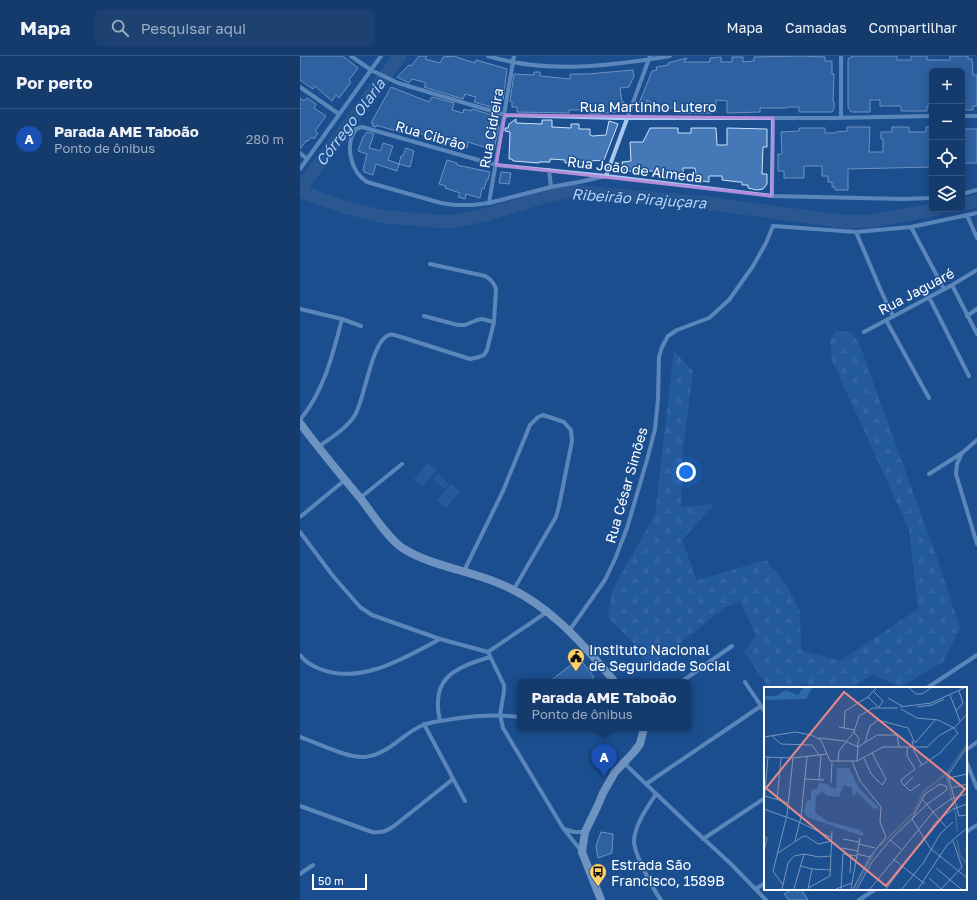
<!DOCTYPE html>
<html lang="pt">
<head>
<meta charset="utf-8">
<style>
  :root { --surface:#143b6b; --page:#1d4271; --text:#f1f3f6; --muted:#9dadc1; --line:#33557e; --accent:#ea580c }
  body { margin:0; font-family:"Golos Text",sans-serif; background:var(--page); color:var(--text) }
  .controls { position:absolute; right:12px; top:12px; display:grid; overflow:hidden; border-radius:6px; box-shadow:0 2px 10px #0003 }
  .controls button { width:36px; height:36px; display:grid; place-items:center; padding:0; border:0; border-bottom:1px solid var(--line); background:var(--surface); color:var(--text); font:20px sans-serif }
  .scale { position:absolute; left:12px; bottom:10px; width:55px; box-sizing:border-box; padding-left:4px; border:2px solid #fff; border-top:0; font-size:11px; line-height:14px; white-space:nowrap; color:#fff; -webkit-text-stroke:3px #1b4f8f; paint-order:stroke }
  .you { position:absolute; left:386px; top:416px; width:14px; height:14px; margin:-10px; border:3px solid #fff; border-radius:50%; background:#1a73e8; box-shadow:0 0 0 6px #1a73e833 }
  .badge { display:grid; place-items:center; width:26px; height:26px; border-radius:50%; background:var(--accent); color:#fff; font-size:13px; font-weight:700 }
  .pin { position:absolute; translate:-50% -33px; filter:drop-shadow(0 1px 2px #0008) }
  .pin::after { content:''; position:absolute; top:21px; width:14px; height:12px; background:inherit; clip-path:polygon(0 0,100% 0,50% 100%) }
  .popup { position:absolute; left:217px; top:623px; width:174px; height:52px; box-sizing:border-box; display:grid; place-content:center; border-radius:6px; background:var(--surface); filter:drop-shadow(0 1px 3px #0005); font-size:13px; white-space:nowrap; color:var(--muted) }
  .popup b { font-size:15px; color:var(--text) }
  .popup::after { content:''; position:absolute; left:50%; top:100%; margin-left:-8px; border:8px solid transparent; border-top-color:var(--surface) }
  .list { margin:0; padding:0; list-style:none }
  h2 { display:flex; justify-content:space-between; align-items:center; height:52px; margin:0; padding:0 16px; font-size:17px }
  h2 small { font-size:13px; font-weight:400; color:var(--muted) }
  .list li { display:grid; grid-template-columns:26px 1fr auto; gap:12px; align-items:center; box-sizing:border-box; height:60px; padding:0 16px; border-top:1px solid var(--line) }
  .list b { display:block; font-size:15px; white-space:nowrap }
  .list p { margin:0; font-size:13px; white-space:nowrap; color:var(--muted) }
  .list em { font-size:13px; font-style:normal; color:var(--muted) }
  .icon { flex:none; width:22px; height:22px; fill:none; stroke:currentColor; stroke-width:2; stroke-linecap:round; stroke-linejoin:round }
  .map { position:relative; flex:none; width:677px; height:844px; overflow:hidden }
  header { display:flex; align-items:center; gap:24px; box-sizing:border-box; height:56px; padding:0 20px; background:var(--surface); border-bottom:1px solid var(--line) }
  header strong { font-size:19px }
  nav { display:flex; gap:22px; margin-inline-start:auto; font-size:14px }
  .search { width:280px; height:36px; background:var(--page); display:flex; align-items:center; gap:10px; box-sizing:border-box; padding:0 14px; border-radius:6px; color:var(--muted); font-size:15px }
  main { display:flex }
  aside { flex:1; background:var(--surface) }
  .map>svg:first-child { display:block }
</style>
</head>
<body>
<header>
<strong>Mapa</strong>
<div class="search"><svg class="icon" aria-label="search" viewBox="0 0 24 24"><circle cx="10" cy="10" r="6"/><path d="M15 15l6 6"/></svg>Pesquisar aqui</div>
<nav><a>Mapa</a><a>Camadas</a><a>Compartilhar</a></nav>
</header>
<main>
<aside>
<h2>Por perto<small></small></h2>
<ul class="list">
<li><span class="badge" style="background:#1a4fb4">A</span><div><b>Parada AME Taboão</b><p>Ponto de ônibus</p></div><em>280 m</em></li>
</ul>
</aside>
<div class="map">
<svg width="677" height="844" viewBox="0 0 677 844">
  <defs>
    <pattern id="forest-firs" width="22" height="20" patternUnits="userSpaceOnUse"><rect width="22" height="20" fill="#2e69ad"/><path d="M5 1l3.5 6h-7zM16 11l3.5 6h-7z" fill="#4d80b9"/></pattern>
  </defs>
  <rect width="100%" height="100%" fill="#1b4f8f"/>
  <!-- green -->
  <path fill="#2e69ad" d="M128,407L137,415L122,430L114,423Z
    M138,417L149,428L144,433L133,423Z
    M151,428L160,436L146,452L137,444Z"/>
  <!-- forest -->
  <path fill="url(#forest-firs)" d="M536,275L551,276L559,287L638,505L660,572L643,606L601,631L572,618L552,632H512L506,627L493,632H469L444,596L456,579L440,546L426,551L345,614L342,596L308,561L312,534L355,459L374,295L393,315L383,395L381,451L414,448L382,484L397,524L466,504L488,531L500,556L501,594L540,605L618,553L609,474L532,304L530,285Z"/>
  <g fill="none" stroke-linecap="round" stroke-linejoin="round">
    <!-- river -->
    <path stroke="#3c6290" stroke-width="13" d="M0,133L100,0
      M0,135L43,151L85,161L149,166L185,159L244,141L271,135L405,147L546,166L572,165L637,153
      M662,148L677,145"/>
  </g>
  <!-- building -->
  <path fill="#4478b7" stroke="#cfe3fa" d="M0,0H43L58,12L49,24L51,26L39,42L36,39L32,45L15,30L13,33L0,24Z
    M119,0H127L125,3L140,7L143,1L156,0V1L175,7L176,4L207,13L203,44L199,43L194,52L174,46L176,41L165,38L163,43L124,31L126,27L120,25L112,23L109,27L97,21L109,9L111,10Z
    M500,0L525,1V5H532V18H534L533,46H534V52L532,56H499V51H487V52H460V56L427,57V45L416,44V56L411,57H377V52H361L347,44L346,57L342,56L339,53L338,50L352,15L357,14L356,11L368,9V7L387,2L384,6H410V2L421,1V6H432V1H443V6L454,5V1Z
    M554,0H597V4H611V0H627V4H650V0H668V3H672L673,19H677V50H673V54H662V15H632V50H627V55H601V50H580V44H570V56H551L548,51V4L549,2Z
    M333,14L334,20L329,31L320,32L322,46H324L321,54L316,56L294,58H290V54H269V57L217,56V51H212V46L210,45L214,18L234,19V16H240V20L270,23V18H288Z
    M91,31L129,46L132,41L154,47L152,54L163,57L164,53L171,55L172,53L192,59L191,61L195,63L194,68L199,70L194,94L168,86L167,92L147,86L146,90L132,85L133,82L119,77V79L114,77L113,80L76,69V71L72,70L74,68L71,67Z
    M0,42L4,45L7,42L16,48L14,52L26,60L15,75L18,77L14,83L12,81L8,85H6L0,93Z
    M216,63V67L242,68V64H252V71L271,72V68H279V73H290V79L292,80L306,79L309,65L318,68L304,104L265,107V104L250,103V106H239V107L213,105L212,103H209L210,76L205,75V72H208L209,68Z
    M632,70V111L548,113V134H535V131H532V126H528V120H522V110H504V122H484V115H478V98H482L481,76L499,75V72H525V77H536V76L547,75V71H570L569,96H583V83H581V76H592V71H609V76H626V71Z
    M350,72H378V77H391V72H416L417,89H427V72L467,73V91H463L462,118H467V128L463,133L457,134L448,132V129H442V126H439L422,124V120H409V126L397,124L395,112H383V122L365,120V115H328V114H323L322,106L331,105L330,86H343Z
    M664,73H677V107H662V80H665Z
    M67,76L74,78L69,92L81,95L83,87L93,90L88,104L99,108L97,115L76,108L73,119L64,116V115L63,114L67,98L58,95L63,81Z
    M106,92L114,95L110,111L99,108L101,100H103Z
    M147,104L157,107V109L190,116L188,124L187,123L184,133L182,132L180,142L166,138L165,143L158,141L160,137L145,132L146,130L139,128Z
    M201,116L211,117L209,128L199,127Z
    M276,605L279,610L283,607L294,621L289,626H249Z
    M301,776L313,778L312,797L298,802L296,790Z
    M493,833H501L508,844H489L484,838Z"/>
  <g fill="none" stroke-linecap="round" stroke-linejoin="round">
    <!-- street -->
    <path stroke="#a9c9ee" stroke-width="4" d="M51,0L71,14L98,27L205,59L316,62H533L632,60
      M188,0C246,18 311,10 370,0
      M350,0L306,120L279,126L251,131L189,147L172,149H155L141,147L67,126C51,116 44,89 56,73L62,71L196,109L306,120L472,140L603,143L632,142
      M541,0V62
      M0,31L39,58
      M662,60H677
      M0,97L7,103
      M0,113L81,0
      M249,114L251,131
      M662,138L677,134
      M472,140L473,62
      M189,147L214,0
      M667,159L677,182
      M611,171L644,233
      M556,176L582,237L593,260
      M652,229L677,278
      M629,241L669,320
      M0,253L42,263L61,270
      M124,260L158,269H165L177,264L182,263L194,266
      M667,260L677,253
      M586,264L629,342
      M564,276L652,229L677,214
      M0,364C24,335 33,298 42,263
      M18,391C31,382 47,372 55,359C65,342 71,289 87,280C91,277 94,279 98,280L170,303L179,301L184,299L187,294L194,266L196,233C194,227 191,223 185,220L130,208
      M662,397L657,408L656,418L677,488
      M629,418L662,397L677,384
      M60,442L102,408
      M0,461L45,424
      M0,476L33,520L60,551L72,559L140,583L188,596L247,556
      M164,515L203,435L230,369L238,361L243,359L264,366L271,374L272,385L259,450L256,461L214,533
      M269,575L305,524L315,503L327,472L347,404L355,373L358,344L359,301L362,291L368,280L377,274L409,262L429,244L453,210L466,187L473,170L556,176L611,171L677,157
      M188,596L204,629V635L200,659L203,672L263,772L282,796
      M0,599C5,606 12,610 20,613C61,629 104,602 140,583
      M381,626L432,590
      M445,626L465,656
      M627,632L677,599
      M140,665C130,622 154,612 190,601
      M124,668L165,745
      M0,681C17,687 47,702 64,701C87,700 103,677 123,669C130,666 139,665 147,664C171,660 195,658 220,661
      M666,694L677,686
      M666,705L677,732
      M324,707L392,772L431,808L466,844
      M346,728L461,650
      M356,738C347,752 335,768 334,785C334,798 353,833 361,844
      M0,750L72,776C82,777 87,775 94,770L153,723
      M264,773L274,776H285
      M666,776L677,769
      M403,783L465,742
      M0,818L13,809
      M456,833L465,827
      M559,844L576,833"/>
    <!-- secondary -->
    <path stroke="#d6e6fa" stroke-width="8" d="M0,367C19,393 40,418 61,443C71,456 90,485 104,493C130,509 165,514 193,525C245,544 280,584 315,626
      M301,844L282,796L285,776L298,749L303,737L315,716L334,696L340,688L344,672"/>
  </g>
  <!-- marked area -->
  <path d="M0 0H677V844H0ZM205,59L473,62L472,140L196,109Z" fill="#1b4f8f" fill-opacity=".55" fill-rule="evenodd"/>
  <path fill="none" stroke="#b68bdc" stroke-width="3" stroke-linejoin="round" d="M205,59L473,62L472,140L196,109Z"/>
  <!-- icons -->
  <defs>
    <symbol id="civic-pin" viewBox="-11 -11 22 30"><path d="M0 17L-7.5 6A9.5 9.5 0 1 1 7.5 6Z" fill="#ffd166" stroke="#1b4f8f"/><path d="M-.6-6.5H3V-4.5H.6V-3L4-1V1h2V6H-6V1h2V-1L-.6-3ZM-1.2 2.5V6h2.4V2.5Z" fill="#111"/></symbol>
    <symbol id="bus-pin" viewBox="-11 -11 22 30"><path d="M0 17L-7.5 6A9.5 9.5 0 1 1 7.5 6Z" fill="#ffd166" stroke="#1b4f8f"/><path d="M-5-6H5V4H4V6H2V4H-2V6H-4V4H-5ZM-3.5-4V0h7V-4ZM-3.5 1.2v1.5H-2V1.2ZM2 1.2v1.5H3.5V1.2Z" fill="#111"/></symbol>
  </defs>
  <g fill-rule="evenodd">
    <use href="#civic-pin" x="266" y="591" width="20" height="27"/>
    <use href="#bus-pin" x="288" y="806" width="20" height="27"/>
  </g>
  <g text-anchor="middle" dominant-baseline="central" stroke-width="3" stroke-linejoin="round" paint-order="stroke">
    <!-- street labels -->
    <g font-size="14" fill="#fff" stroke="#1b4f8f">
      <text x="348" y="50">Rua Martinho Lutero</text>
      <text transform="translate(191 72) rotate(-80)">Rua Cidreira</text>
      <text transform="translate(131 79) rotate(16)">Rua Cibrão</text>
      <text transform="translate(335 113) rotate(7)">Rua João de Almeda</text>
      <text transform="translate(616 235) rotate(-28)">Rua Jaguaré</text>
      <text transform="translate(326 429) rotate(-74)">Rua César Simões</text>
    </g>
    <!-- poi labels -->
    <g font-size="14" fill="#fff" stroke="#1b4f8f" text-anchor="start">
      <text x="289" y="593">Instituto Nacional<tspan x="289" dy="16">de Seguridade Social</tspan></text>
      <text x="311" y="808">Estrada São<tspan x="311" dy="16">Francisco, 1589B</tspan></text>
    </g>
    <!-- water labels -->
    <g font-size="15" font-style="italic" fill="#b5d3f5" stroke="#1b4f8f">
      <text transform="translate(50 66) rotate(-53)">Córrego Olaria</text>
      <text transform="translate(339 142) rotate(4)">Ribeirão Pirajuçara</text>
    </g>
  </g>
  <!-- overview -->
  <g transform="translate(464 631)">
    <rect width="203" height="203" fill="#1b4f8f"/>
    <path d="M39,1H48L42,12L0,13V9H12L22,3L34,8ZM73,81H85L94,100L115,121L110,122L93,105L89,110L88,101L80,98L75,110L64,109L58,105L52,109L51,126L63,134L96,143L100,147L98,149L43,130L40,124L42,115L47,112V103L53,102L55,96L64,97L65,100L72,102Z" fill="#2e69ad"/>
    <path fill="none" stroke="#3c6290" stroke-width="2" d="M182,87L192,129L193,144M193,153L196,169L203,176M116,159L150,125L160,104L182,87L203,57M91,202L110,166"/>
    <path fill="none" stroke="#7695bc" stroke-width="1" d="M145,1L152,7H158L167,1M109,4L119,14L115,20M186,8L196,34M104,10L114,20M124,11L138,19M136,20L167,16L200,1M153,20L168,18L180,12M137,22L153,31L174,33L190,41L194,46L176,66L155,80M192,24L199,16L195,4M75,40L91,43M80,41L81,24L104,10L112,1M90,45L95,52L93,60M8,49L17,57L48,58L55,68M0,50L31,45L47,48L57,53L66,74H93L119,60H163L176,48L191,40L203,27M55,51L81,54L94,60M148,53L150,64L158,78M101,55L106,39L114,33L144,41L151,56L172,32M143,60V69L151,82L138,92L137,95L146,104L156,97M203,60L184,88L195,129L203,128M0,70L29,71L63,67M100,71L107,87L118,98L122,92L108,66M74,74L75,64L90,45L95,29L109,21H134M88,74L96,94L117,120L116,135L122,150L106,170L89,202M93,74L94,60L113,48H133L135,60M185,91L203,87M41,92L60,93M55,93L57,68M67,96L68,75M140,99L149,90M188,101L203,97M1,109L25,116M158,112L182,140M13,113L17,71M0,117L4,70M0,122L33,134L68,151M0,149L3,151L0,164M79,152L95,155M126,153L137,162M31,154L37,130L43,69M95,157L111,161M78,161L94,164M14,166L38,150L42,149L54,157L68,154M93,167L106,170M129,172L161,197M37,179L48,182L67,183M172,181L197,202M86,186L87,167M165,191L177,202M19,198L9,184L23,128L29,71M44,201L66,189L68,144M18,202L24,176L30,169L40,167L55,170L67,169M30,202L40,167M44,202L48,182M72,202L88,196M77,202L79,167L93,169M87,202L96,151M93,202L108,175L126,153L148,132L162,118L183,103L182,99L176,97L161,107L148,132L166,161L203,191M106,202L169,125L187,112L203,107M122,202L172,135L189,122L203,117M138,202L160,175L176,147L189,135M154,202L183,158L203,141M177,202L198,180L189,154"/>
    <path fill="#e88989" fill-opacity="0.15" stroke="#e88989" stroke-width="2" d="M80,5L201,102L122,199L2,101Z"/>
    <rect width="203" height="203" fill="none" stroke="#fff" stroke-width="2"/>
  </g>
</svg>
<div class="controls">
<button>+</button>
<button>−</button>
<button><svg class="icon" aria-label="locate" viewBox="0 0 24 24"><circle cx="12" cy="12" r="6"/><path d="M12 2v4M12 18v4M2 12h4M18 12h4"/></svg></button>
<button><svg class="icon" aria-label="layers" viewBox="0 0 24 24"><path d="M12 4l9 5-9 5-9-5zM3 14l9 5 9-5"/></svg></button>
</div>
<div class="scale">50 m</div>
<div class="you"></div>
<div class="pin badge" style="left:304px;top:721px;background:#1a4fb4">A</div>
<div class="popup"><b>Parada AME Taboão</b>Ponto de ônibus</div>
</div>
</main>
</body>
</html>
